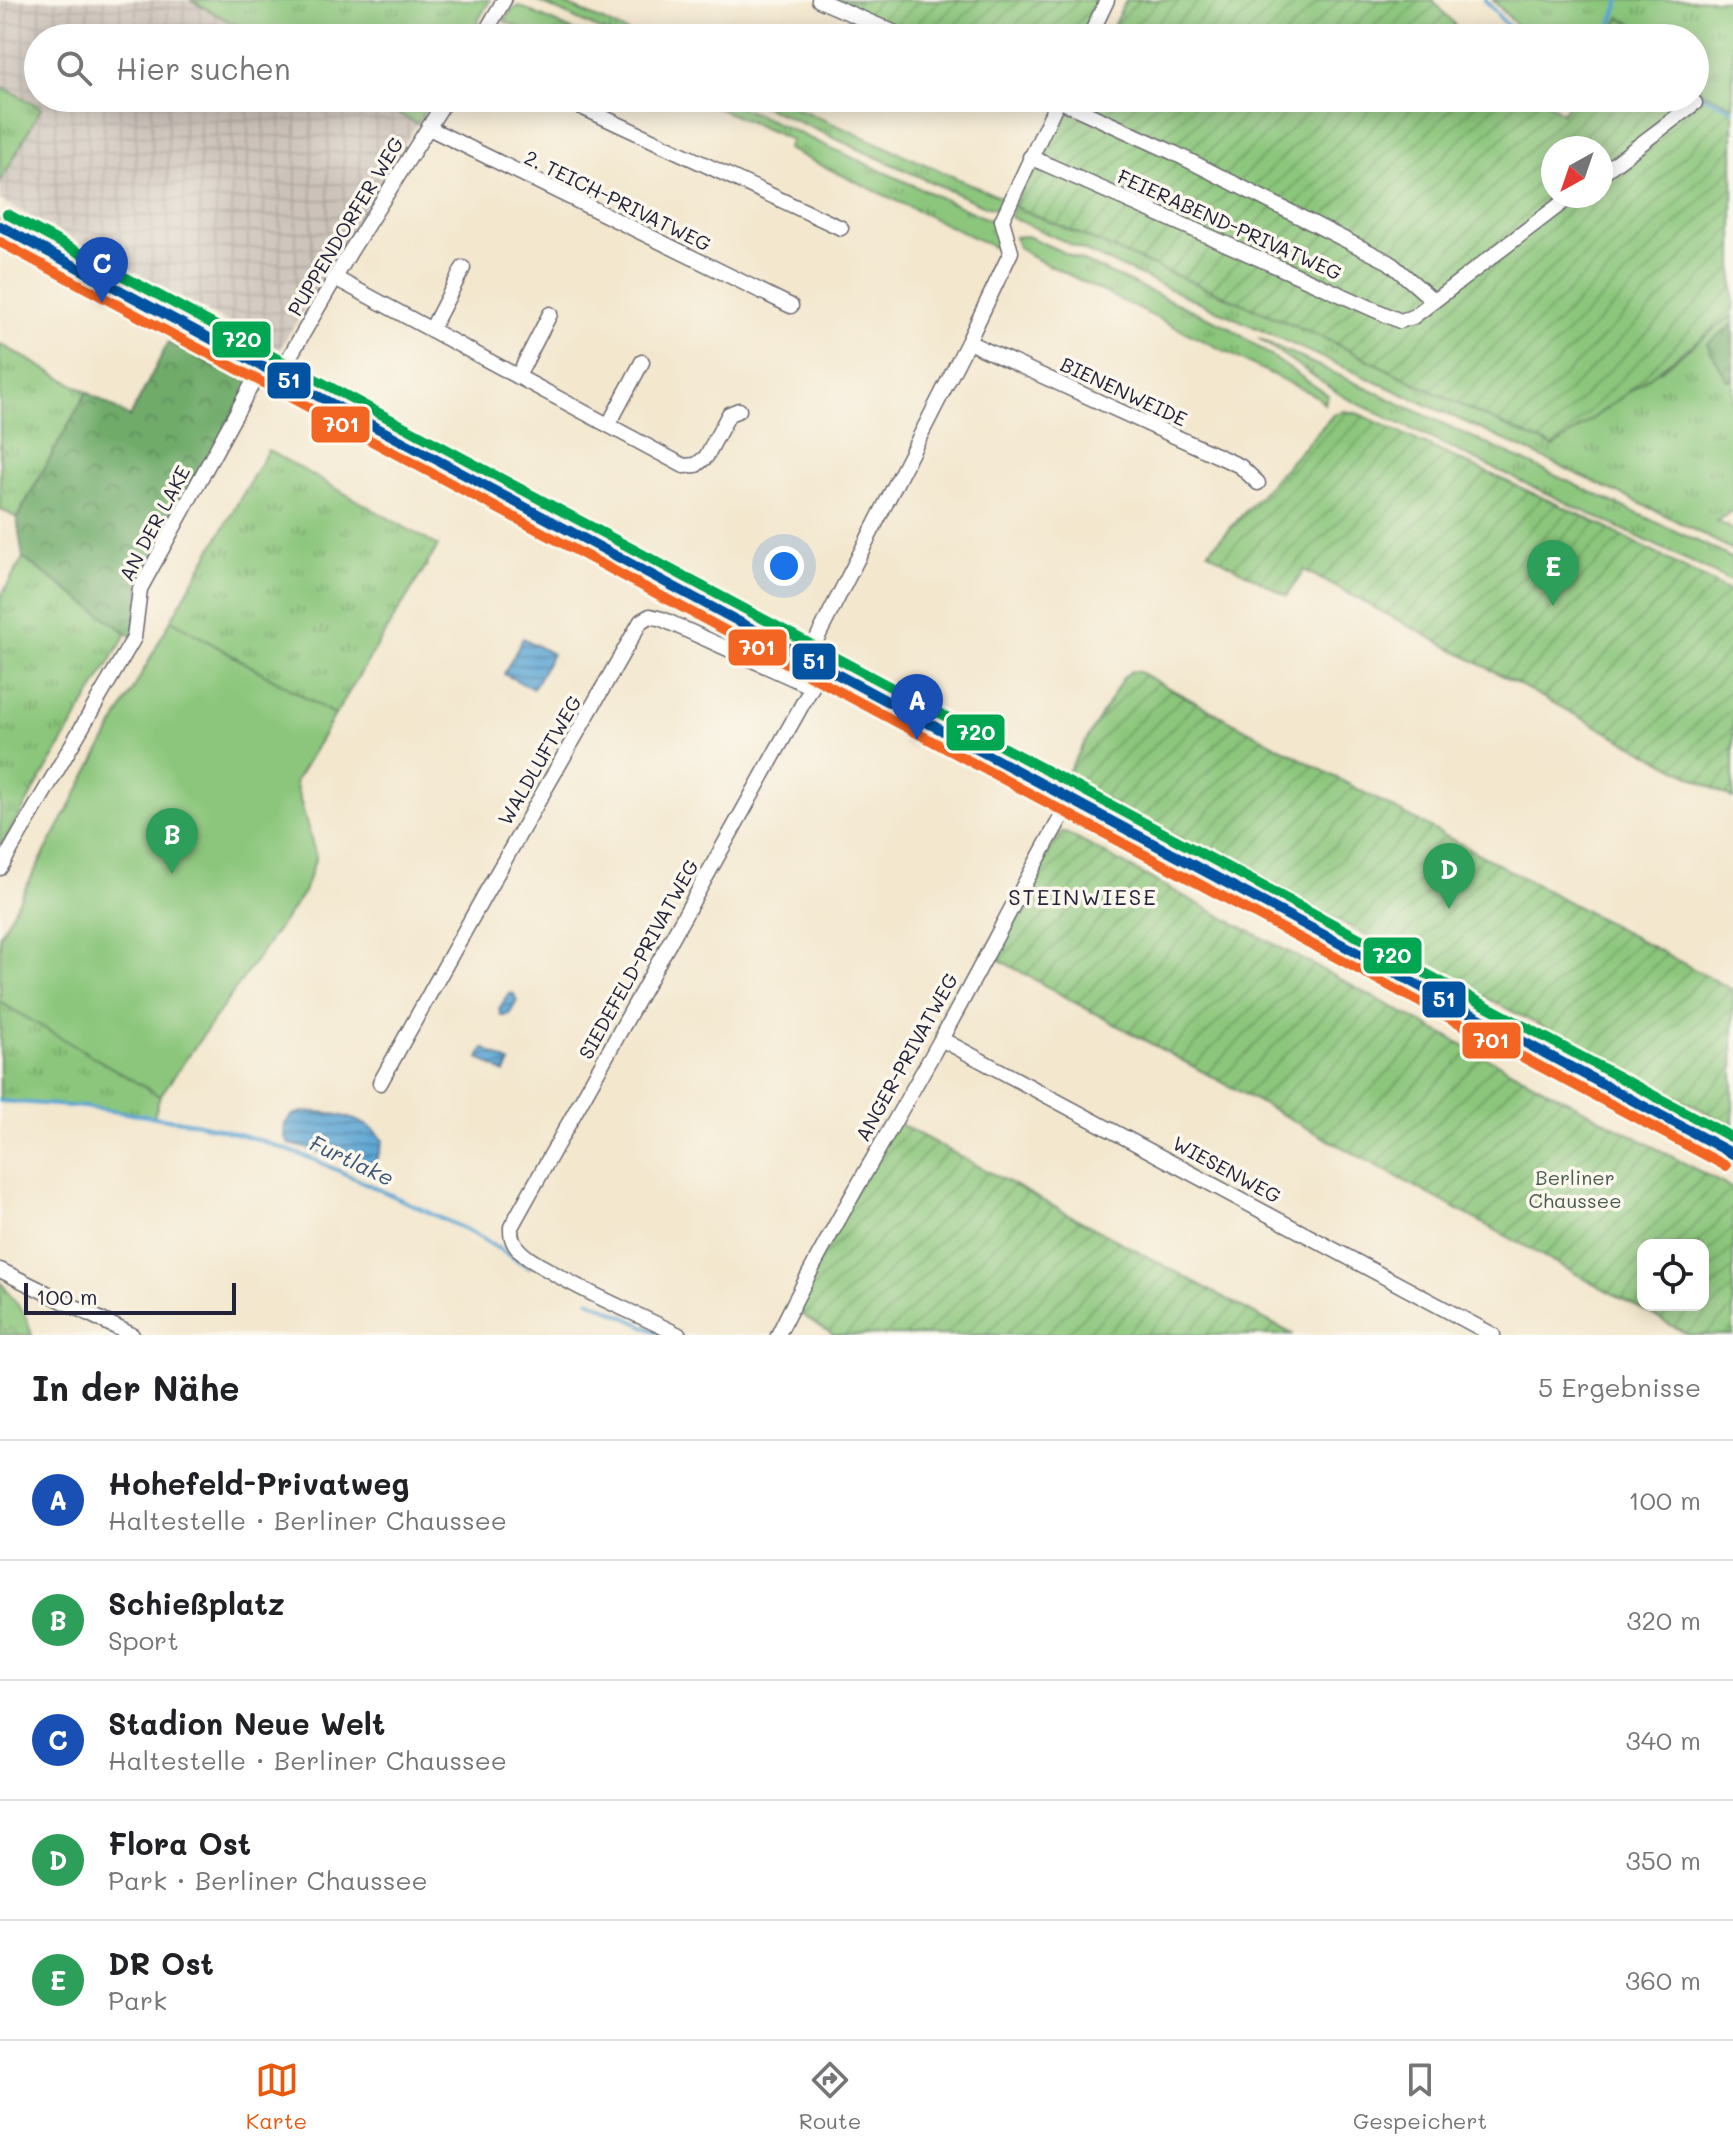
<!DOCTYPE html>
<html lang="de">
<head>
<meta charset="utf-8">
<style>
  :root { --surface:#fff; --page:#f2f2f2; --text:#202124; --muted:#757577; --line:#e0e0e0; --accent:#ea580c }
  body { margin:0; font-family:Mali,sans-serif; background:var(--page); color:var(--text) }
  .controls { position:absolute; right:24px; bottom:24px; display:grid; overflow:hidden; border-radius:16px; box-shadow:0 4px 20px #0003 }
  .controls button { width:72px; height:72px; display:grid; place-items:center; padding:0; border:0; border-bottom:2px solid var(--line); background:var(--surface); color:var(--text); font:40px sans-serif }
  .compass { position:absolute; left:1541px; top:136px; width:72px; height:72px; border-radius:50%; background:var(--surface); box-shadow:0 4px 20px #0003; rotate:220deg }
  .scale { position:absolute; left:24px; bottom:20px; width:212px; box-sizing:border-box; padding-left:8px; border:4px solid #22223b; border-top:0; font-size:22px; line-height:28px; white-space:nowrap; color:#22223b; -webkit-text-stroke:6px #fbf7ec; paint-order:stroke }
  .you { position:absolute; left:784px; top:566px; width:28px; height:28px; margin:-20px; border:6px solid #fff; border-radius:50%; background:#1a73e8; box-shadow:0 0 0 12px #1a73e833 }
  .badge { display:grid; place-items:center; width:52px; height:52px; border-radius:50%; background:var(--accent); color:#fff; font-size:26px; font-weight:700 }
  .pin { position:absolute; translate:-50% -66px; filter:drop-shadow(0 2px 4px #0008) }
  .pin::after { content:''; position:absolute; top:42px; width:28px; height:24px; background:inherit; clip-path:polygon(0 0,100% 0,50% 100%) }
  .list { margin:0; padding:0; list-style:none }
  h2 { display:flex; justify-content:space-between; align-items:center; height:104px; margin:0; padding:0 32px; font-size:34px }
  h2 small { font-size:26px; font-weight:400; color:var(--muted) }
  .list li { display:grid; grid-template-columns:52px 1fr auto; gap:24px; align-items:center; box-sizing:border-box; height:120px; padding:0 32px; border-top:2px solid var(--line) }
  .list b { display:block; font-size:30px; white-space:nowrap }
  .list p { margin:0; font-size:26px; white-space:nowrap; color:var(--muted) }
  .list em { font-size:26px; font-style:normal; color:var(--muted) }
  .icon { flex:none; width:44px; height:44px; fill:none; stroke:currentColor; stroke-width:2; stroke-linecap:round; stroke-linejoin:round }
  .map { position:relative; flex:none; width:1733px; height:1335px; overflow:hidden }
  .search { position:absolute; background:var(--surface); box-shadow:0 4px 20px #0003; left:24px; right:24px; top:24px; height:88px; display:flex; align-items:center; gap:20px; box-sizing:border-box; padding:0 28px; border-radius:44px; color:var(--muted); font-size:30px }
  .sheet { height:704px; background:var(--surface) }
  nav { display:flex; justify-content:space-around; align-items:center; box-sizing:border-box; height:112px; border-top:2px solid var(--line); background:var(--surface); font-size:22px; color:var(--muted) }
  nav a { display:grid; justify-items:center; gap:4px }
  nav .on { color:var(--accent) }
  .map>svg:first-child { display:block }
</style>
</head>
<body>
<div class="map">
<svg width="1733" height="1335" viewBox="0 0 1733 1335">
  <defs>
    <pattern id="industrial-grid" width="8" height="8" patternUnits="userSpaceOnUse" patternTransform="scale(2)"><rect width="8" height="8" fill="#ccc2b9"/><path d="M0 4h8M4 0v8" fill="none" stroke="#afa6a0"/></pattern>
    <pattern id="grass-tufts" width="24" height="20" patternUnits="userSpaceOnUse" patternTransform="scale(2)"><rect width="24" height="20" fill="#8bc67b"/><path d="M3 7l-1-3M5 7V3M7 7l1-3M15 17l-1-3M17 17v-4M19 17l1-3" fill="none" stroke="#71a066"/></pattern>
    <pattern id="forest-crowns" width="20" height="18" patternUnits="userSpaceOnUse" patternTransform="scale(2)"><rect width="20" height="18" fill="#70ab6b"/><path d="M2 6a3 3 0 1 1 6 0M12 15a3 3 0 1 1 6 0" fill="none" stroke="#5c8b59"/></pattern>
    <pattern id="garden-furrows" width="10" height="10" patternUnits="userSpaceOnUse" patternTransform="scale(2)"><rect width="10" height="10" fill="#8bc67b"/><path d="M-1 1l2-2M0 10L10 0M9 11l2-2" fill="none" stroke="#71a066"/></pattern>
    <pattern id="water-rules" width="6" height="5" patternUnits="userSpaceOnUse" patternTransform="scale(2)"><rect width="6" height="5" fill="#5ca5d3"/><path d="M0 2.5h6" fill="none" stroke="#4c86ac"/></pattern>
  </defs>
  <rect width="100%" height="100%" fill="#fbf7ec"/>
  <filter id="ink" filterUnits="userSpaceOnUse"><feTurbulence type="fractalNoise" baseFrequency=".0125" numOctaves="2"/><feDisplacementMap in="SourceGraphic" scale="16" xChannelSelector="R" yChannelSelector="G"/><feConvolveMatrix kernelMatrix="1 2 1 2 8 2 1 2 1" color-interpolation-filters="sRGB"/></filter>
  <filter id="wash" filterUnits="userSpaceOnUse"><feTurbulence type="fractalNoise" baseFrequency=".006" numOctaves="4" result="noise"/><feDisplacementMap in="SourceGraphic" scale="32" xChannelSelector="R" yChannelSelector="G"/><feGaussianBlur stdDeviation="1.8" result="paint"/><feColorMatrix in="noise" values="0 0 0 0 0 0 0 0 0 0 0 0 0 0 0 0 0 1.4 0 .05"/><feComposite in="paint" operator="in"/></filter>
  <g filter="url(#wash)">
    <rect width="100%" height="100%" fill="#f3e7ce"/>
    <!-- industrial -->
    <path fill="url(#industrial-grid)" d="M0,0H190L260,38H38V98H370L417,124L279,350L0,200V183L41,108L0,85Z"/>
    <!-- grass -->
    <path fill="url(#grass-tufts)" stroke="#56745b" stroke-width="2" d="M190,0H490L468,38H260Z
      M535,0H556L641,38H617Z
      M1493,0H1733V106L1702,92L1695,80V38H1659L1620,18L1609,38H1528Z
      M519,6L589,38H543L504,21L512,10Z
      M0,85L41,108L0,183Z
      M370,98H433L417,124Z
      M694,98H721L992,221L1006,253L787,149L791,140Z
      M746,98H775L1004,199L999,210L984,206Z
      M1013,206L1326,339L1483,416L1661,370L1733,315V510L1717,521L1733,530V550L1665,515L1485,431L1010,217Z
      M1027,236L1227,326L1328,395L1324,404L1318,397L1030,256L1018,247L1015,237Z
      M1258,338L1714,549L1733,559V582L1344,397Z
      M0,344L87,392L17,518L0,509Z
      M268,450L438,546L335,715L171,620Z
      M23,558L127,633L0,848V598Z
      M0,1002L160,1096L154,1117L83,1107L0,1101Z
      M0,1281L25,1315L32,1335H0Z"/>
    <!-- forest -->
    <path fill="url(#forest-crowns)" stroke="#496653" stroke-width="2" d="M1733,324V380H1727L1707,344Z
      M168,343L250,383L140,588L134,638L23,558L17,518L87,392L130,417Z"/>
    <!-- garden -->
    <path fill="url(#garden-furrows)" stroke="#56745b" stroke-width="2" fill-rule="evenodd" d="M831,0H1101L1082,38H919Z
      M1126,0H1433L1466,38H1107Z
      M1620,17L1659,38H1609Z
      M1695,80L1702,92L1733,106V315L1554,447L1483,416L1326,339L1013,206L1061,115L1078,98H1543L1562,113L1573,98H1695ZM1553,148H1601V196H1553Z
      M1345,411L1359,414L1585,517L1733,593V799L1304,570L1287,596L1208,552L1334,414Z
      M1131,671L1139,672L1733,990V1126L1064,778L1123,678Z
      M1062,831L1733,1189V1335H1689L1074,1002L991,955L1026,892ZM1643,1245H1703V1305H1643Z
      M894,1121L1294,1335H834L791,1308Z"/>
    <!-- pitch -->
    <path fill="#8bc67b" stroke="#56745b" stroke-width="2" d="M171,620L335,715L295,782L316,857L304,892L160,1096L0,1002V935Z"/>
    <!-- water -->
    <path fill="url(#water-rules)" stroke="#3f6487" stroke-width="2" d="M523,638L552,654L533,689L504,674Z
      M509,993L514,994L517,1001L510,1013L505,1016L501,1015L499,1009Z
      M484,1048L510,1063L505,1073L479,1058Z
      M303,1112C327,1110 371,1119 383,1141L378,1157L371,1165L289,1144L284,1135L285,1124L293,1115Z"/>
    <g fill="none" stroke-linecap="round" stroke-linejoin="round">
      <!-- stream -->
      <path stroke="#5ca5d3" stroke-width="4" d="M1485,0L1504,22L1521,38
        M1606,38L1620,0
        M1695,92L1733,109
        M0,1101L83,1107L196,1123L257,1139L315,1160L469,1231L529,1267
        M589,1300L663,1335"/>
    </g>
  </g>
  <g filter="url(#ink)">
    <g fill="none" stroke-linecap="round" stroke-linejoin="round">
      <defs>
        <path id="minor" d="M819,0L907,38
          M482,38L504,0
          M1089,38L1107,0
          M562,98L841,228
          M1044,98L1058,100L1174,153L1389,262L1434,301
          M429,128L791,306
          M1030,157L1400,321L1413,317L1571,196
          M1601,174L1695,103
          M335,278L684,466L696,465L706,457L729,414L739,410
          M431,330L463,268
          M968,342L1240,466L1258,483
          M279,375L350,252L447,98
          M518,376L550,314
          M609,424L642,362
          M807,658L968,342L1011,252L1002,220L1059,98
          M0,868L134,638L140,589L262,366
          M941,1039L1493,1335
          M380,1083L483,898L641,621L650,616L662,619L812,687
          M0,1270L132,1335
          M679,1335C636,1313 591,1296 550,1271C538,1264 523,1257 515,1245C511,1239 511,1234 511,1227L823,667
          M778,1335C827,1234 886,1139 940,1041C985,961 1025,879 1071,800"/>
        <path id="primary" d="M0,226L1733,1154"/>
      </defs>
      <!-- minor casing -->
      <use href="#minor" stroke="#6b676e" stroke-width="17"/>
      <!-- primary casing -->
      <use href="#primary" stroke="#6b676e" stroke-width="23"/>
      <!-- minor -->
      <use href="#minor" stroke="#fff" stroke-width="14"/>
      <!-- primary -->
      <use href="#primary" stroke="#f7bd88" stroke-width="20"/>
      <defs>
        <path id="bus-1" d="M0,226L1733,1154"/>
        <path id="bus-2" d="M0,242L1726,1166"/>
        <path id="bus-3" d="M7,214L1733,1138"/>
      </defs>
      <!-- bus-1 casing -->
      <use href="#bus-1" stroke="#fbf7ec" stroke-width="16"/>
      <!-- bus-2 casing -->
      <use href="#bus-2" stroke="#fbf7ec" stroke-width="16"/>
      <!-- bus-3 casing -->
      <use href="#bus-3" stroke="#fbf7ec" stroke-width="16"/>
      <!-- bus-1 -->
      <use href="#bus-1" stroke="#0152a1" stroke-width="10"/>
      <!-- bus-2 -->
      <use href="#bus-2" stroke="#f26522" stroke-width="10"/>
      <!-- bus-3 -->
      <use href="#bus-3" stroke="#00a651" stroke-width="10"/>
    </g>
  </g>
  <g text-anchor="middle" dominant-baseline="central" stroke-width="7" stroke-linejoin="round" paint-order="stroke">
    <!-- street labels -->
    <g font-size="20" fill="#22223b" stroke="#fbf7ec">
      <text transform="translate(618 200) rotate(26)">2. TEICH-PRIVATWEG</text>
      <text transform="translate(1230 224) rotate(24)">FEIERABEND-PRIVATWEG</text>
      <text transform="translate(345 226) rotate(-59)">PUPPENDORFER WEG</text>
      <text transform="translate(1124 391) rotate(25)">BIENENWEIDE</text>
      <text transform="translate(154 523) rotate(-62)">AN DER LAKE</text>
      <text transform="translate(539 760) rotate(-60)">WALDLUFTWEG</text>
      <text transform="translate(638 959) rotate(-61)">SIEDEFELD-PRIVATWEG</text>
      <text transform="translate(906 1057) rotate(-61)">ANGER-PRIVATWEG</text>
      <text transform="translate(1227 1169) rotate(28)">WIESENWEG</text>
    </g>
    <!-- park labels -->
    <g font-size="20" fill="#475b51" stroke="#fbf7ec">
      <text x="1575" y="1177">Berliner<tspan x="1575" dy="23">Chaussee</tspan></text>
    </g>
    <!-- neighbourhood labels -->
    <g font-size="22" letter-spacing="2" fill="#22223b" stroke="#fbf7ec">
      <text x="1083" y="896">STEINWIESE</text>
    </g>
    <!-- water labels -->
    <g font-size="22" font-style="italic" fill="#395678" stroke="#fbf7ec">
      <text transform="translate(352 1160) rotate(25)">Furtlake</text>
    </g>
  </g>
  <g stroke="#fbf7ec" stroke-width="3">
    <rect x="211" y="320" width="61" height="39" rx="8" fill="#00a651"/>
    <rect x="266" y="361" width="46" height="39" rx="8" fill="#0152a1"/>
    <rect x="310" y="405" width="61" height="39" rx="8" fill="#f26522"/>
    <rect x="727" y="628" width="61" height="39" rx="8" fill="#f26522"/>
    <rect x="791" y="642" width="46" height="39" rx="8" fill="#0152a1"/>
    <rect x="945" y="713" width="61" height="39" rx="8" fill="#00a651"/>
    <rect x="1362" y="936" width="61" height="39" rx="8" fill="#00a651"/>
    <rect x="1421" y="980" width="46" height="39" rx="8" fill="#0152a1"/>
    <rect x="1461" y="1021" width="61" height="39" rx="8" fill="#f26522"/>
  </g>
  <g font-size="22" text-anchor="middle" font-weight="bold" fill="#fff">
    <text x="242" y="347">720</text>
    <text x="289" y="388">51</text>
    <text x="341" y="432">701</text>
    <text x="757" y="655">701</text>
    <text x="814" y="669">51</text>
    <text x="976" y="740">720</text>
    <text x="1392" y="963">720</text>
    <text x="1444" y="1007">51</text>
    <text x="1491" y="1048">701</text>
  </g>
</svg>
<div class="controls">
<button><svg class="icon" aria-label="locate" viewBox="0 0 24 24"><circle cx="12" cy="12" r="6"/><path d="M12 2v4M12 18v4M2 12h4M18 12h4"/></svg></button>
</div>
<svg class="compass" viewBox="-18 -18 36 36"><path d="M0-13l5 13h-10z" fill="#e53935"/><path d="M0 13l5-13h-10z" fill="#757577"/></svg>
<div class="scale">100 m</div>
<div class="you"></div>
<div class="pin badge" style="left:917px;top:740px;background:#1a4fb4">A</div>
<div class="pin badge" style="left:172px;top:874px;background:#2e9e5b">B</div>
<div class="pin badge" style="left:102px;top:303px;background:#1a4fb4">C</div>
<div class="pin badge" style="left:1449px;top:909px;background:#2e9e5b">D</div>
<div class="pin badge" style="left:1553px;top:606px;background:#2e9e5b">E</div>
<div class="search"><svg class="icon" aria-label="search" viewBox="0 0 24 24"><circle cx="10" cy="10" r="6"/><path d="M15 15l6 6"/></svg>Hier suchen</div>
</div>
<section class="sheet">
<h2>In der Nähe<small>5 Ergebnisse</small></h2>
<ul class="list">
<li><span class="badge" style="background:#1a4fb4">A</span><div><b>Hohefeld-Privatweg</b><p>Haltestelle · Berliner Chaussee</p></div><em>100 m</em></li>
<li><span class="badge" style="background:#2e9e5b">B</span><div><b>Schießplatz</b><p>Sport</p></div><em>320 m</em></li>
<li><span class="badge" style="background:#1a4fb4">C</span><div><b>Stadion Neue Welt</b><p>Haltestelle · Berliner Chaussee</p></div><em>340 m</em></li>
<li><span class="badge" style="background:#2e9e5b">D</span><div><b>Flora Ost</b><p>Park · Berliner Chaussee</p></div><em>350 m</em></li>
<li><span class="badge" style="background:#2e9e5b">E</span><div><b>DR Ost</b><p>Park</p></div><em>360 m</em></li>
</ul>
</section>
<nav>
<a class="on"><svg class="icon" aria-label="map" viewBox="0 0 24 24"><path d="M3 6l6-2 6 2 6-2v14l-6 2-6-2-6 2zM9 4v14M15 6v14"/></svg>Karte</a>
<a><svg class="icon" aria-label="directions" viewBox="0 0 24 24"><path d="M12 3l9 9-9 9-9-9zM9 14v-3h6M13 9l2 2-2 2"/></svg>Route</a>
<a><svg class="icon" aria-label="saved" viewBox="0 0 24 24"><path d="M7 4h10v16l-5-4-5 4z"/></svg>Gespeichert</a>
</nav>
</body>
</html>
